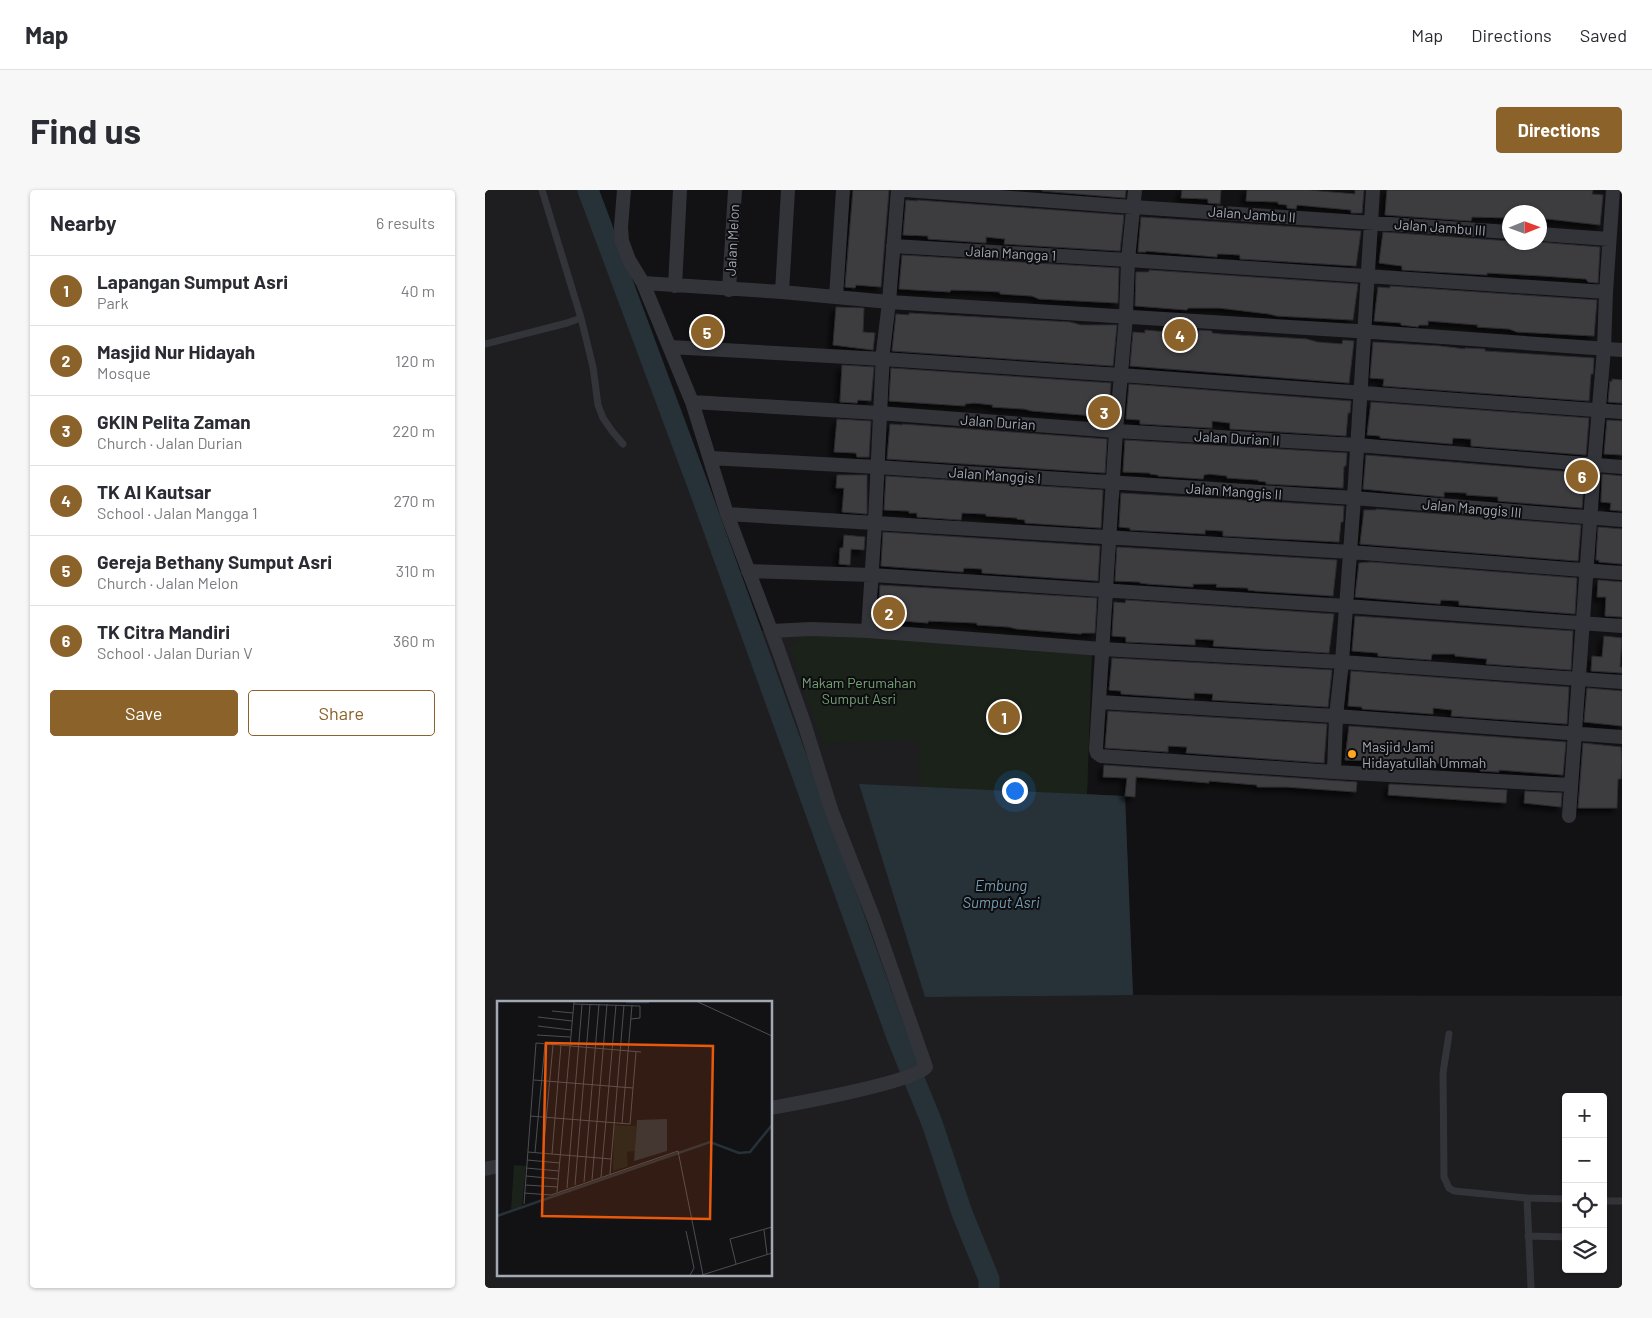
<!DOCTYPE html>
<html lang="en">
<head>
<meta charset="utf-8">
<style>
  :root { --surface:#fff; --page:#f7f7f7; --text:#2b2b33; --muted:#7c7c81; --line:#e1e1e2; --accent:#8a622a }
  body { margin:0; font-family:Barlow,sans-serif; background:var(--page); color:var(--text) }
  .controls { position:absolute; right:15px; bottom:15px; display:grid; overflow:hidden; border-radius:5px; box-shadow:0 1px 4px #0004 }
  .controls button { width:45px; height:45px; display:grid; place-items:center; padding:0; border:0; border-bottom:1px solid var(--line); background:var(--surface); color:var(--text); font:25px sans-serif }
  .compass { position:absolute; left:1017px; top:15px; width:45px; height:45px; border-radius:50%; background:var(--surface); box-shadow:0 1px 4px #0004; rotate:89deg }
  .you { position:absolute; left:529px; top:600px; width:18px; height:18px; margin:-12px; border:4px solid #fff; border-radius:50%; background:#1a73e8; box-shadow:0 0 0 8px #1a73e833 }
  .badge { display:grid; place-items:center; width:32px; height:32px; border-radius:50%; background:var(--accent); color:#fff; font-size:16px; font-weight:700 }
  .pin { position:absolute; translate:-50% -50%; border:2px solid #fff; box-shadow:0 1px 5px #0006 }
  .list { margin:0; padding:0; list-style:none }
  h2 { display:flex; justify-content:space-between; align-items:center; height:65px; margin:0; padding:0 20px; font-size:21px }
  h2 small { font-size:16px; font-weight:400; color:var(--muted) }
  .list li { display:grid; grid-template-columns:32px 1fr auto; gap:15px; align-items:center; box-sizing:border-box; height:70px; padding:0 20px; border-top:1px solid var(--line) }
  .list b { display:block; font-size:19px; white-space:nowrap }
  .list p { margin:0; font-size:16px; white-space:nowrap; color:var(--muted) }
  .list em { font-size:16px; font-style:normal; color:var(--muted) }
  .actions { display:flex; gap:10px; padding:15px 20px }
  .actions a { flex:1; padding:11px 0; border:1px solid var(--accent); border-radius:5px; text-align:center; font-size:18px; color:var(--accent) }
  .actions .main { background:var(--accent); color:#fff }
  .icon { flex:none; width:28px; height:28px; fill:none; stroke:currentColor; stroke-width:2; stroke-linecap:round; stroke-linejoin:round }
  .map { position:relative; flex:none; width:1137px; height:1098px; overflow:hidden; border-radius:5px }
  header { display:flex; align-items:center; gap:30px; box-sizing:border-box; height:70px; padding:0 25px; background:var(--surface); border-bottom:1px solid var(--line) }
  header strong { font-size:24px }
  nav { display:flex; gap:28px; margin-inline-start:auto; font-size:18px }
  .intro { display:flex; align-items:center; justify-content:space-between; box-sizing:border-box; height:120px; padding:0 30px }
  h1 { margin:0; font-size:35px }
  .button { padding:12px 22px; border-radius:5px; background:var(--accent); color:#fff; font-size:18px; font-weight:700 }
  main { display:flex; gap:30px; padding:0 30px }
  aside { flex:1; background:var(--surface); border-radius:5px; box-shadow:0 1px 4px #0004 }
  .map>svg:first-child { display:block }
</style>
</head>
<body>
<header>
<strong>Map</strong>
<nav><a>Map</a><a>Directions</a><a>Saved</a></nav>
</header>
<div class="intro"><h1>Find us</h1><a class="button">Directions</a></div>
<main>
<aside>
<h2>Nearby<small>6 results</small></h2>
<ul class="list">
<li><span class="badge">1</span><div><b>Lapangan Sumput Asri</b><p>Park</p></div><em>40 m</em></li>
<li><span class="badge">2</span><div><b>Masjid Nur Hidayah</b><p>Mosque</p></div><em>120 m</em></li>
<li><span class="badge">3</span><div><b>GKIN Pelita Zaman</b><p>Church · Jalan Durian</p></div><em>220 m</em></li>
<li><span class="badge">4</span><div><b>TK Al Kautsar</b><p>School · Jalan Mangga 1</p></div><em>270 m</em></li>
<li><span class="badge">5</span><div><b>Gereja Bethany Sumput Asri</b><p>Church · Jalan Melon</p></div><em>310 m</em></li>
<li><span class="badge">6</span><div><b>TK Citra Mandiri</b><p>School · Jalan Durian V</p></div><em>360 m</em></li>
</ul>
<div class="actions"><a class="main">Save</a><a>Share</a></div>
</aside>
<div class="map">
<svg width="1137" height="1098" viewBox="0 0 1137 1098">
  <defs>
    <filter id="shadow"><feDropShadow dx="-4.5" dy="4.5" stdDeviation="2.5" flood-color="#0009"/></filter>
  </defs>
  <rect width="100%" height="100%" fill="#121214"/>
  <!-- built -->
  <path fill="#1e1e21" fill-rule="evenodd" d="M0,0H114L277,441L607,458L602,604L640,606L648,805L1137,806V1098H0ZM14,812H286V1084H14ZM1081,907H1118V1079H1081Z"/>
  <!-- green -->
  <path fill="#1a221a" d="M317,445L607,458L602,605L435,597L434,550L338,553L305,458Z"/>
  <!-- water -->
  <path fill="#273238" d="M374,594L640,606L648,805L440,807Z"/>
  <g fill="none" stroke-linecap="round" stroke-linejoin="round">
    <!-- river -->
    <path stroke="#273238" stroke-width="21" d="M103,0L215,301L412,847L447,933L477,1023L504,1089V1098"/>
  </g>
  <!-- building -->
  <path fill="#3c3d41" stroke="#2c2c30" filter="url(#shadow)" d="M368,0H404L396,97L371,95L370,98L360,97Z
    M557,0H641L640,8L557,1Z
    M697,0H736L735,14L723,13V9L696,8Z
    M762,0H823L870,4V0H879L877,23H866V20L812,15L811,19L802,18V15L793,14V12L761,11Z
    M902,0H1108L1107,4L1118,5L1115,35L1054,28V22H1024V28L987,27L986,31L900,25Z
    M421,10L432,11V10L639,25L635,61L519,54L520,49L501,47V53L443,49V46L418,45Z
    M656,27L876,41L871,76L755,69V65L737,64H732V67L661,61V62H653Z
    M898,42L1024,51V52H1053L1115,57L1113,93L1103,92L1101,89L1058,86L1002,83V85L917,80V76L894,73Z
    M417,65L634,78L633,113L554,109L547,106L515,104V102L497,101L466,100L465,102L414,99Z
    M664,80L873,94L868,130L792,126L784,124L734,118H703L702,120L650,116L651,82H664Z
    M905,96L1112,110L1109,146L1032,142L1024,139L992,137L993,135L943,131V135H934L933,137L916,135V133L889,131L893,97L905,98Z
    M351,117L379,118L378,142L390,143L388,160L348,155Z
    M424,123L585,132L596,135H632L628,176L407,161L411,124L424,125Z
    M660,140L682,142V140L714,142V140L727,141V143L736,144L822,149L832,152L857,154L858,150L869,151L864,193L645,176L648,142L660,143Z
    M888,152L955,156L980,159V158L1000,159V161L1109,168L1108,184H1106L1104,211L898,196L899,189L885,188Z
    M357,175L389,177L386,211L373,210L372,213L355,212Z
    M406,178L626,193L623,227L547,221L539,219L507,217L508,215L489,213L480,214V216L404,211Z
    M1127,189L1137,190V213L1123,212L1125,191L1127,192Z
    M644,194L866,211L865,223H863L861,246L745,239V233L727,231V238L655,234V230L641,229Z
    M886,212L1104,228L1101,265L986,256V249L968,248L967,254L895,248V246L882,245Z
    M352,229L386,231L384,267H372L371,263L349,262Z
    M1122,230L1137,231V265L1119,264Z
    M405,234L417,235V234L622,249L620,283L402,269Z
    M640,250L862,263L861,276H859L858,298L781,294V292L773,291V290L742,288V286L724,284L719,285L718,289L673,286V285L665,284V283L638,282Z
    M881,265L1100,283L1097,318L1013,311V307L981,305L982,303L959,302V307L878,299Z
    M1117,284L1137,286V321L1125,320L1126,313L1116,312Z
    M352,285H382V324L357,322L359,298H351Z
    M401,286L618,300L616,338L540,333V330L532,329V328L501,326V324L477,323L476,330L432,327V323H424V321L399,320Z
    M636,303L859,316L858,332H856L854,352L738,346V341L720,340V344L645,340V338L634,337Z
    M891,319L1096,335L1093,371L875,354L879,320H891Z
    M1113,337L1137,339V374L1114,372V370H1111Z
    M398,342L615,356L613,391L497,383V379L479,378L478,382L396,376Z
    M359,345L380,347L379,360L366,359L365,375L354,374L355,358H358Z
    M632,357L852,370L848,406L771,401L763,400V398L731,397L732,394H708V397L663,394L655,393V392L630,391Z
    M886,372L1092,388L1090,424L974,415V411L956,410L955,414L870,407L874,373Z
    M1113,390L1137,392V427L1120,426L1121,407H1112Z
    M395,395L612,408L610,443H597L596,444L532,439L524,437L492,435V433L443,431V433L393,429Z
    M641,410L849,424L844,463L728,456L729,450L710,449V455L641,452V447L627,446L629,412L640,413Z
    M870,426L1088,441L1086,480L1001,474L1002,469L970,466V464H947L946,470L893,466V463L867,461Z
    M1119,446L1137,448L1135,477H1137V483L1106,481L1107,466L1117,467Z
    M627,468L847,480L843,517L727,510L728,504L709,503V509L636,504V501L624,500Z
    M866,481L1084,497L1082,534L966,526L967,520L948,518V524L877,519V517L863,516Z
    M1102,498L1137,501V536L1099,532Z
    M623,521L842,534L839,573L701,563L702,557L683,556V562L620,558Z
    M864,536L1081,552L1078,585L1014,580V582L995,581V578L964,576V574L914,572V574L887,572V571L860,570Z
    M1098,553L1136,557L1137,572L1136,589H1133L1132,618H1093Z
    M619,575L872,592L871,602L801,597H772V595L724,591V593L651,587L650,607L640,606L642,588L618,587Z
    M904,594L1022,600L1021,613L903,605Z
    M1040,601L1077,603L1076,617L1039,613Z"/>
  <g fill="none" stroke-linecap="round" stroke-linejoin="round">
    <!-- service -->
    <path stroke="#333439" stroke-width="7" d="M96,128L108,177L113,215L118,228L127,241L138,254
      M0,154L82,133L96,128L57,0
      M964,844L958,883L959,987L964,998L969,1001L1042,1008L1081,1009
      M1042,1008L1046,1098
      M1118,1011H1137
      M1043,1046L1081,1047"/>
    <!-- minor -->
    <path stroke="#333439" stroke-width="14" d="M139,0L136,37L137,51L144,70L158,93L207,212L242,324L293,459L319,533L347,622L389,729L441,877C435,891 308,914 286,918
      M420,0L648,17L1024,42
      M650,0L643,70L641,127L631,241L611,559L612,563L616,566L849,582L1086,595
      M1054,44L1124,49
      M408,56L643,70L1121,102
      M158,93L297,102L404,112L887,142L1137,160
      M190,96L195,0
      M244,100L250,0
      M297,102L303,0
      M351,107L358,0
      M185,157L398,169L636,185L1137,222
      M207,212L394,223L631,241L872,255L1137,277
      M225,268L392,277L869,308L1137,330
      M242,324L865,362L1137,383
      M263,381L387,385L861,416L1137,436
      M286,441L326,439L383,441L617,459L857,472L1137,492
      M383,441L390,332L398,162L404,112L413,0
      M615,512L851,526L1137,547
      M849,582L851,526L857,472L869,308L888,0
      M1084,626L1109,276L1119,159L1121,102L1128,0
      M0,979L14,976"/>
  </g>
  <!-- markers -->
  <circle fill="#ffa61f" stroke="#0d0d0f" stroke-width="2" cx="867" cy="564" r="5"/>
  <g text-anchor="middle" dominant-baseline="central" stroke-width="4" stroke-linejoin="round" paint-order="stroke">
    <!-- street labels -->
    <g font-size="14" fill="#a2a9b5" stroke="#0d0d0f">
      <text transform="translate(767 24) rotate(4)">Jalan Jambu II</text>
      <text transform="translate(955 37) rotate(4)">Jalan Jambu III</text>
      <text transform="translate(247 50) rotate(-87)">Jalan Melon</text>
      <text transform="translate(526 63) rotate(3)">Jalan Mangga 1</text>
      <text transform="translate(513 232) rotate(4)">Jalan Durian</text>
      <text transform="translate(752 248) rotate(3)">Jalan Durian II</text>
      <text transform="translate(510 285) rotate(4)">Jalan Manggis I</text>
      <text transform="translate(749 301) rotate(4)">Jalan Manggis II</text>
      <text transform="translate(987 318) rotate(5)">Jalan Manggis III</text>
    </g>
    <!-- park labels -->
    <g font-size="14" fill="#77a277" stroke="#0d0d0f">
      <text x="374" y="492">Makam Perumahan<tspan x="374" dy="16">Sumput Asri</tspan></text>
    </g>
    <!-- poi labels -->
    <g font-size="14" fill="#a2a9b5" stroke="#0d0d0f" text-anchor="start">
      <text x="877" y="556">Masjid Jami<tspan x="877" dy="16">Hidayatullah Ummah</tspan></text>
    </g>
    <!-- water labels -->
    <g font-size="15" font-style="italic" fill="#769bb4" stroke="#0d0d0f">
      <text x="516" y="695">Embung<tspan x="516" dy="17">Sumput Asri</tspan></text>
    </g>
  </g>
  <!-- overview -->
  <g transform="translate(12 811)">
    <rect width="275" height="275" fill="#121214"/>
    <path d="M117,124L139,125L138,150L130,151L131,165L116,170ZM17,164L29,165L25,205L14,209Z" fill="#1a221a"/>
    <path d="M170,118V150L137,160L140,119Z" fill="#273238"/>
    <path fill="none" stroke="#273238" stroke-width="2.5" d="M129,1H152M0,215L213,141L242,152L253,151L275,124"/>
    <path fill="none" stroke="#4c4e54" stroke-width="1" d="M201,1L275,35M77,3L143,5V17L134,18M55,10L76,12M41,16L75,20M41,25L74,29M40,34L73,36M37,79L136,87M33,115L133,123L139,51M125,123L135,4M31,151L114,158M38,151L48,43M46,152L56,44M55,153L64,44M30,159L63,162M29,167L62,170M113,173L127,4M29,175L61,178M104,176L119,4M95,179L110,3M87,181L102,3M28,184L61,186M78,184L93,4M70,187L85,4M60,191L77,1M27,192L54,194L181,150L206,274M27,203L39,42L144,51M267,229L270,253M189,230L197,267L193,274M239,263L233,238L275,226M205,274L275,252"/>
    <path fill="#e8590c" fill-opacity="0.15" stroke="#e8590c" stroke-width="2.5" d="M49,42L216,45L213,218L45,215Z"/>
    <rect width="275" height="275" fill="none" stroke="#a2a9b5" stroke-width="2.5"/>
  </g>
</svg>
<div class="controls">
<button>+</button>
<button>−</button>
<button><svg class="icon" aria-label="locate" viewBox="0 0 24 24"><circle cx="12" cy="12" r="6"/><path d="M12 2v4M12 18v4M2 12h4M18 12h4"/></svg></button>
<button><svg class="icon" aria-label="layers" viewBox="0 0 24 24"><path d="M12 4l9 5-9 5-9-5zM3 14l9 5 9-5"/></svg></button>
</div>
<svg class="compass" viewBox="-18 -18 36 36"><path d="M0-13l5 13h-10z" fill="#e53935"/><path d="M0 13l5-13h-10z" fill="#7c7c81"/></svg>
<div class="you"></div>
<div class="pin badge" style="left:519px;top:527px">1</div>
<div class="pin badge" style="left:404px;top:423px">2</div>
<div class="pin badge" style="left:619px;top:222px">3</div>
<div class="pin badge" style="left:695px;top:145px">4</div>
<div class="pin badge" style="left:222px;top:142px">5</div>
<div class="pin badge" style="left:1097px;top:286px">6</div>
</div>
</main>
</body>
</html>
